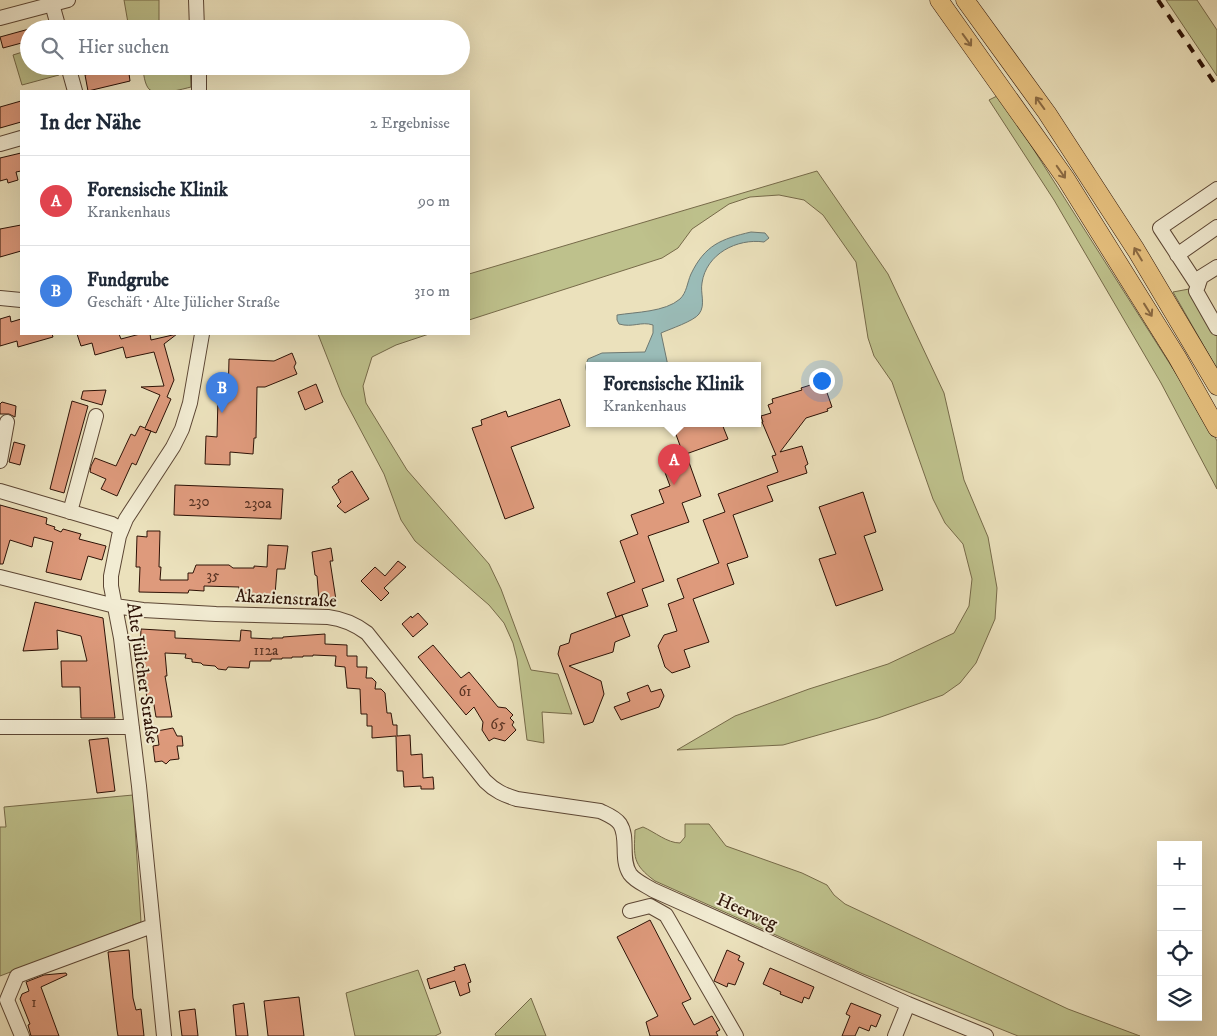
<!DOCTYPE html>
<html lang="de">
<head>
<meta charset="utf-8">
<style>
  :root { --surface:#fff; --page:#f6f6f7; --text:#1f2937; --muted:#747a83; --line:#e0e1e3; --accent:#db2777 }
  body { margin:0; font-family:"IM FELL DW Pica",serif; background:var(--page); color:var(--text) }
  .controls { position:absolute; right:15px; bottom:15px; display:grid; overflow:hidden; border-radius:0px; box-shadow:0 5px 20px #0002 }
  .controls button { width:45px; height:45px; display:grid; place-items:center; padding:0; border:0; border-bottom:1px solid var(--line); background:var(--surface); color:var(--text); font:25px sans-serif }
  .you { position:absolute; left:821px; top:380px; width:18px; height:18px; margin:-12px; border:4px solid #fff; border-radius:50%; background:#1a73e8; box-shadow:0 0 0 8px #1a73e833 }
  .badge { display:grid; place-items:center; width:32px; height:32px; border-radius:50%; background:var(--accent); color:#fff; font-size:16px; font-weight:700 }
  .pin { position:absolute; translate:-50% -41px; filter:drop-shadow(0 1px 2px #0008) }
  .pin::after { content:''; position:absolute; top:26px; width:18px; height:15px; background:inherit; clip-path:polygon(0 0,100% 0,50% 100%) }
  .popup { position:absolute; left:586px; top:362px; width:175px; height:65px; box-sizing:border-box; display:grid; place-content:center; border-radius:0px; background:var(--surface); filter:drop-shadow(0 1px 4px #0005); font-size:16px; white-space:nowrap; color:var(--muted) }
  .popup b { font-size:19px; color:var(--text) }
  .popup::after { content:''; position:absolute; left:50%; top:100%; margin-left:-10px; border:10px solid transparent; border-top-color:var(--surface) }
  .list { margin:0; padding:0; list-style:none }
  h2 { display:flex; justify-content:space-between; align-items:center; height:65px; margin:0; padding:0 20px; font-size:21px }
  h2 small { font-size:16px; font-weight:400; color:var(--muted) }
  .list li { display:grid; grid-template-columns:32px 1fr auto; gap:15px; align-items:center; box-sizing:border-box; height:90px; padding:0 20px; border-top:1px solid var(--line) }
  .list b { display:block; font-size:19px; white-space:nowrap }
  .list p { margin:0; font-size:16px; white-space:nowrap; color:var(--muted) }
  .list em { font-size:16px; font-style:normal; color:var(--muted) }
  .icon { flex:none; width:28px; height:28px; fill:none; stroke:currentColor; stroke-width:2; stroke-linecap:round; stroke-linejoin:round }
  .map { position:relative; flex:none; width:1217px; height:1036px; overflow:hidden }
  .search { position:absolute; background:var(--surface); box-shadow:0 5px 20px #0002; left:20px; top:20px; width:450px; height:55px; display:flex; align-items:center; gap:12px; box-sizing:border-box; padding:0 18px; border-radius:28px; color:var(--muted); font-size:19px }
  .panel { position:absolute; background:var(--surface); box-shadow:0 5px 20px #0002; left:20px; top:90px; width:450px; height:245px; border-radius:0px }
  .map>svg:first-child { display:block }
</style>
</head>
<body>
<div class="map">
<svg width="1217" height="1036" viewBox="0 0 1217 1036">
  <rect width="100%" height="100%" fill="#ebe1bc"/>
  <filter id="stains"><feTurbulence type="fractalNoise" baseFrequency=".004" numOctaves="4"/><feColorMatrix values="0 0 0 0 .2 0 0 0 0 .09 0 0 0 0 .02 0 0 0 .5 -.17"/></filter>
  <radialGradient id="worn" r=".72"><stop offset=".6" stop-color="#630" stop-opacity="0"/><stop offset="1" stop-color="#630" stop-opacity=".3"/></radialGradient>
  <!-- green -->
  <path fill="#bec18c" stroke="#766a49" d="M124,0H159V29H134L133,22L128,23Z
    M1166,0H1197L1217,30V76Z
    M29,50V66H56L59,75L22,85L13,55Z
    M142,66H190L191,87C183,89 158,96 150,90C144,85 144,73 142,66Z
    M999,95L1210,427L1217,441V489L1161,383L1054,200L989,100Z
    M817,171L888,274L944,393L964,480L988,537L997,588L995,619L976,663L960,683L943,695L878,718L783,745L677,750L735,716L809,689L888,664L954,633L969,606L972,579L963,544L945,523L933,499L892,382L874,356L868,338L856,262L823,215L804,200L779,195L750,197L729,204L692,229L678,248L662,258L469,320V274Z
    M1189,289L1217,333V369L1173,292Z
    M318,334H429L396,345L372,357L363,386L366,403L407,470L489,564L501,589L531,670L558,674L572,714L542,712L544,743L527,740L517,659L513,643L504,623L489,605L415,541L401,520L384,474L342,395Z
    M133,795L141,922L0,976V827H6L4,807Z
    M685,824H709L726,846L802,873L827,885L834,895L845,904L1068,1009L1140,1036H1018L863,974L655,881C632,864 634,857 635,830L643,827C655,832 667,843 680,843L685,837Z
    M418,970L441,1033L435,1036H355L346,993Z
    M531,998L546,1036H496L495,1034Z"/>
  <!-- water -->
  <path fill="#9abcb8" stroke="#6e7871" d="M751,232L765,233L769,238L764,242C737,238 706,254 702,283C700,293 706,305 699,314C694,321 670,329 661,333L668,366H590V377C585,371 585,366 588,359L602,353L645,352L653,333V325C641,321 633,328 619,324L617,320V315C636,312 665,312 680,299C687,292 687,283 691,274C705,245 721,239 751,232Z"/>
  <!-- building -->
  <path fill="#de9a7c" stroke="#2d1206" d="M29,29V41L3,48L0,37Z
    M91,66H128L130,81L88,91L85,75L93,73Z
    M21,101V122L0,128V107Z
    M21,153V171L16,172L18,180L8,183L7,179L0,181V158Z
    M21,225V251L0,257V229Z
    M10,316L11,322L21,319V334H52L53,337L18,347L17,341L0,346V319Z
    M77,334H119L121,339L140,334H150L151,340L177,334L164,344L174,380L167,397L171,399L156,433L145,429L151,431L136,465L132,463L117,496L101,489L106,479L90,472L91,466L95,458L116,466L131,434L135,436L140,426L145,428L160,395L141,387L164,386L154,352L126,358L123,347L95,355L92,343L81,346Z
    M292,353L296,363L294,367L297,374L265,387H257L256,438H254L253,454L230,452V465L205,464L206,436L217,437L218,398H228L229,359L274,361Z
    M820,382L821,385L824,384L832,407L827,409L828,411L806,418L780,452L802,446L808,464L805,466L807,473L767,486L773,501L733,515L748,557L727,564L734,584L693,599L709,642L684,650L690,667L672,673L665,667L658,646L664,635L677,631L668,604L684,598L677,579L719,563L703,520L725,512L718,494L778,472L772,456L776,455L762,422H763L761,416L771,413L768,405L773,403L772,399L802,390L801,388Z
    M316,384L323,402L305,410L298,392Z
    M106,390L102,405L81,399L83,391Z
    M560,399L570,426L511,447L534,508L505,519L472,428L482,425L481,420L506,411L508,417Z
    M72,401L88,406L64,493L50,489Z
    M2,402L16,406L15,417L9,414H0V404Z
    M690,424H722L728,439L686,454L701,496L682,503L689,522L648,536L664,581L642,589L648,606L616,617L607,593L635,582L620,541L638,534L631,515L664,503L659,490L670,486L660,459L682,451L674,429Z
    M14,442L25,445L20,465L9,462Z
    M352,471L369,499L345,513L337,506L341,502L332,487L339,482L338,480Z
    M175,485L283,489L281,519L174,515Z
    M863,492L876,532L864,536L883,590L836,606L819,559L836,554L819,507Z
    M0,505L47,518L46,524L55,527L54,529L61,532L63,529L81,534L79,539L106,546L102,560L88,556L81,580L46,572L53,542L34,537L32,547L10,540L3,564H0Z
    M147,531H160L159,567H161L160,580H188V573H193L196,565H229L233,568H254V566L267,567L268,545L288,546L285,569H277L275,595L239,593V587L204,586V591L189,590L188,593L139,592L140,567H136L137,536L147,537Z
    M331,548L333,561H330L336,600L319,601L317,576L315,575L312,552Z
    M398,561L406,567L384,588L389,593L381,601L361,581L375,567L385,576Z
    M35,602L103,618L115,718H81L80,687H62L61,661H87L81,636L57,630L58,649L23,651Z
    M418,613L428,624L413,637L402,624L411,616L412,618Z
    M622,615L630,636L615,642L613,652L569,666L601,681L604,694L593,722L584,725L558,654L560,646L569,643L571,634Z
    M141,629L175,631V638L240,641L241,630L251,631V638L272,639V638H283V637L325,634V644L347,645V656H357V667H367L366,678H372L376,682L375,689H381L385,693L387,713H391L393,725H397V736L410,735L411,755L422,754L423,778L433,777L434,789H421V786L404,787L403,771H397L396,736L372,738V726H367V714H361L360,689L347,688L345,667L335,666L336,656L313,655V656H303V657H292V658H282V659H271V661H250L249,668L228,667L226,670L218,669L215,666L203,665L201,663L192,662V659L185,658L186,654L165,653L167,676H165L172,717H156L153,699H147L141,652H140Z
    M433,645L461,678L469,672L498,707L506,708L513,715L510,718L514,722L512,725L516,730L505,741L494,738L489,741L482,730L483,722L474,707L466,715L418,657Z
    M648,685L651,692L661,689L664,696L659,707L621,720L614,707L630,701L627,693Z
    M173,728L177,736H182L183,746H177L179,759L170,760L166,764L162,761L155,762L153,746L159,745L157,731Z
    M108,738L115,791L97,793L89,740Z
    M650,920L691,999L682,1003L694,1025L712,1016L720,1030L716,1032L718,1036H650L646,1022L658,1016L617,937Z
    M129,950L133,998L136,1010L141,1009L144,1036H118L117,1030L108,952Z
    M727,950L740,956L738,960L744,963L735,985L728,983L727,987L714,981Z
    M465,964L471,982L468,983L470,992L460,996L455,981L430,989L427,979L455,970L454,967Z
    M770,968L814,987L809,999L804,997L802,1003L780,994L781,992L763,984Z
    M66,973L67,975L41,987L59,1036H31L28,1025L30,1024L20,999L22,994L29,991L26,982L44,975Z
    M299,997L304,1036H268L264,1001Z
    M244,1003L248,1036H236L233,1005Z
    M851,1003L881,1015L876,1027L871,1025L869,1031L859,1027L855,1036H842L850,1016L846,1014Z
    M195,1009L198,1036H182L179,1011Z"/>
  <g fill="none" stroke-linecap="round" stroke-linejoin="round">
    <defs>
      <path id="minor" d="M196,0L197,29
        M52,4L59,29
        M0,18L68,0
        M68,66L75,91
        M199,66V91
        M0,144L21,138
        M1177,255L1217,227
        M1217,267L1201,277L1196,291L1217,328
        M1198,286L1160,228L1217,189
        M0,298L21,300
        M0,461L7,422
        M0,491L112,524L121,529
        M70,512L96,416
        M0,577L115,606L143,610L216,614L328,617C344,619 355,624 367,633L485,781C495,791 504,795 517,799L600,811C606,814 615,817 620,824C629,838 620,859 630,874C635,881 645,885 653,890L908,1004L986,1036
        M0,727H132
        M630,911L650,906L666,915L736,1036
        M22,1036L7,1000L17,976L152,926
        M164,1036L139,786L121,638L111,586V576L119,536L126,519L173,447L182,429L190,403L202,334
        M895,1036L908,1004"/>
      <path id="major" d="M939,0L1066,179L1177,357L1217,428
        M965,0L1047,113L1136,250L1217,386"/>
    </defs>
    <!-- minor casing -->
    <use href="#minor" stroke="#5c4634" stroke-width="16"/>
    <!-- major casing -->
    <use href="#major" stroke="#2d1206" stroke-width="19"/>
    <!-- minor -->
    <use href="#minor" stroke="#f2ecd3" stroke-width="14"/>
    <!-- major -->
    <use href="#major" stroke="#e6c07e" stroke-width="18"/>
    <!-- rail -->
    <path stroke="#2d1206" stroke-width="4" stroke-dasharray="9 9" stroke-linecap="butt" d="M1158,0L1217,87"/>
  </g>
  <!-- one-way arrows -->
  <defs><path id="oneway-shaft" d="M-6 0H5M1.5-3L5.5 0L1.5 3" fill="none" stroke-width="1.6" stroke-linecap="round" stroke-linejoin="round" transform="scale(1.25)"/></defs>
  <g stroke="#8a6942">
    <use href="#oneway-shaft" transform="translate(967 40) rotate(54)"/>
    <use href="#oneway-shaft" transform="translate(1040 103) rotate(-126)"/>
    <use href="#oneway-shaft" transform="translate(1061 172) rotate(55)"/>
    <use href="#oneway-shaft" transform="translate(1138 254) rotate(-121)"/>
    <use href="#oneway-shaft" transform="translate(1148 310) rotate(58)"/>
  </g>
  <g text-anchor="middle" dominant-baseline="central" stroke-width="4" stroke-linejoin="round" paint-order="stroke">
    <!-- number labels -->
    <g font-size="15" fill="#593424">
      <text x="199" y="501">230</text>
      <text x="258" y="503">230a</text>
      <text x="213" y="575">35</text>
      <text x="266" y="650">112a</text>
      <text x="465" y="691">61</text>
      <text x="498" y="724">65</text>
      <text x="34" y="1002">1</text>
    </g>
    <!-- street labels -->
    <g font-size="18" fill="#2d1206" stroke="#f2ecd3">
      <text transform="translate(286 599) rotate(3)">Akazienstraße</text>
      <text transform="translate(142 673) rotate(82)">Alte Jülicher Straße</text>
      <text transform="translate(747 912) rotate(24)">Heerweg</text>
    </g>
  </g>
  <rect width="100%" height="100%" filter="url(#stains)"/>
  <rect width="100%" height="100%" fill="url(#worn)"/>
</svg>
<div class="controls">
<button>+</button>
<button>−</button>
<button><svg class="icon" aria-label="locate" viewBox="0 0 24 24"><circle cx="12" cy="12" r="6"/><path d="M12 2v4M12 18v4M2 12h4M18 12h4"/></svg></button>
<button><svg class="icon" aria-label="layers" viewBox="0 0 24 24"><path d="M12 4l9 5-9 5-9-5zM3 14l9 5 9-5"/></svg></button>
</div>
<div class="you"></div>
<div class="pin badge" style="left:674px;top:485px;background:#e0444e">A</div>
<div class="popup"><b>Forensische Klinik</b>Krankenhaus</div>
<div class="pin badge" style="left:222px;top:413px;background:#3f7fe0">B</div>
<div class="search"><svg class="icon" aria-label="search" viewBox="0 0 24 24"><circle cx="10" cy="10" r="6"/><path d="M15 15l6 6"/></svg>Hier suchen</div>
<section class="panel">
<h2>In der Nähe<small>2 Ergebnisse</small></h2>
<ul class="list">
<li><span class="badge" style="background:#e0444e">A</span><div><b>Forensische Klinik</b><p>Krankenhaus</p></div><em>90 m</em></li>
<li><span class="badge" style="background:#3f7fe0">B</span><div><b>Fundgrube</b><p>Geschäft · Alte Jülicher Straße</p></div><em>310 m</em></li>
</ul>
</section>
</div>
</body>
</html>
